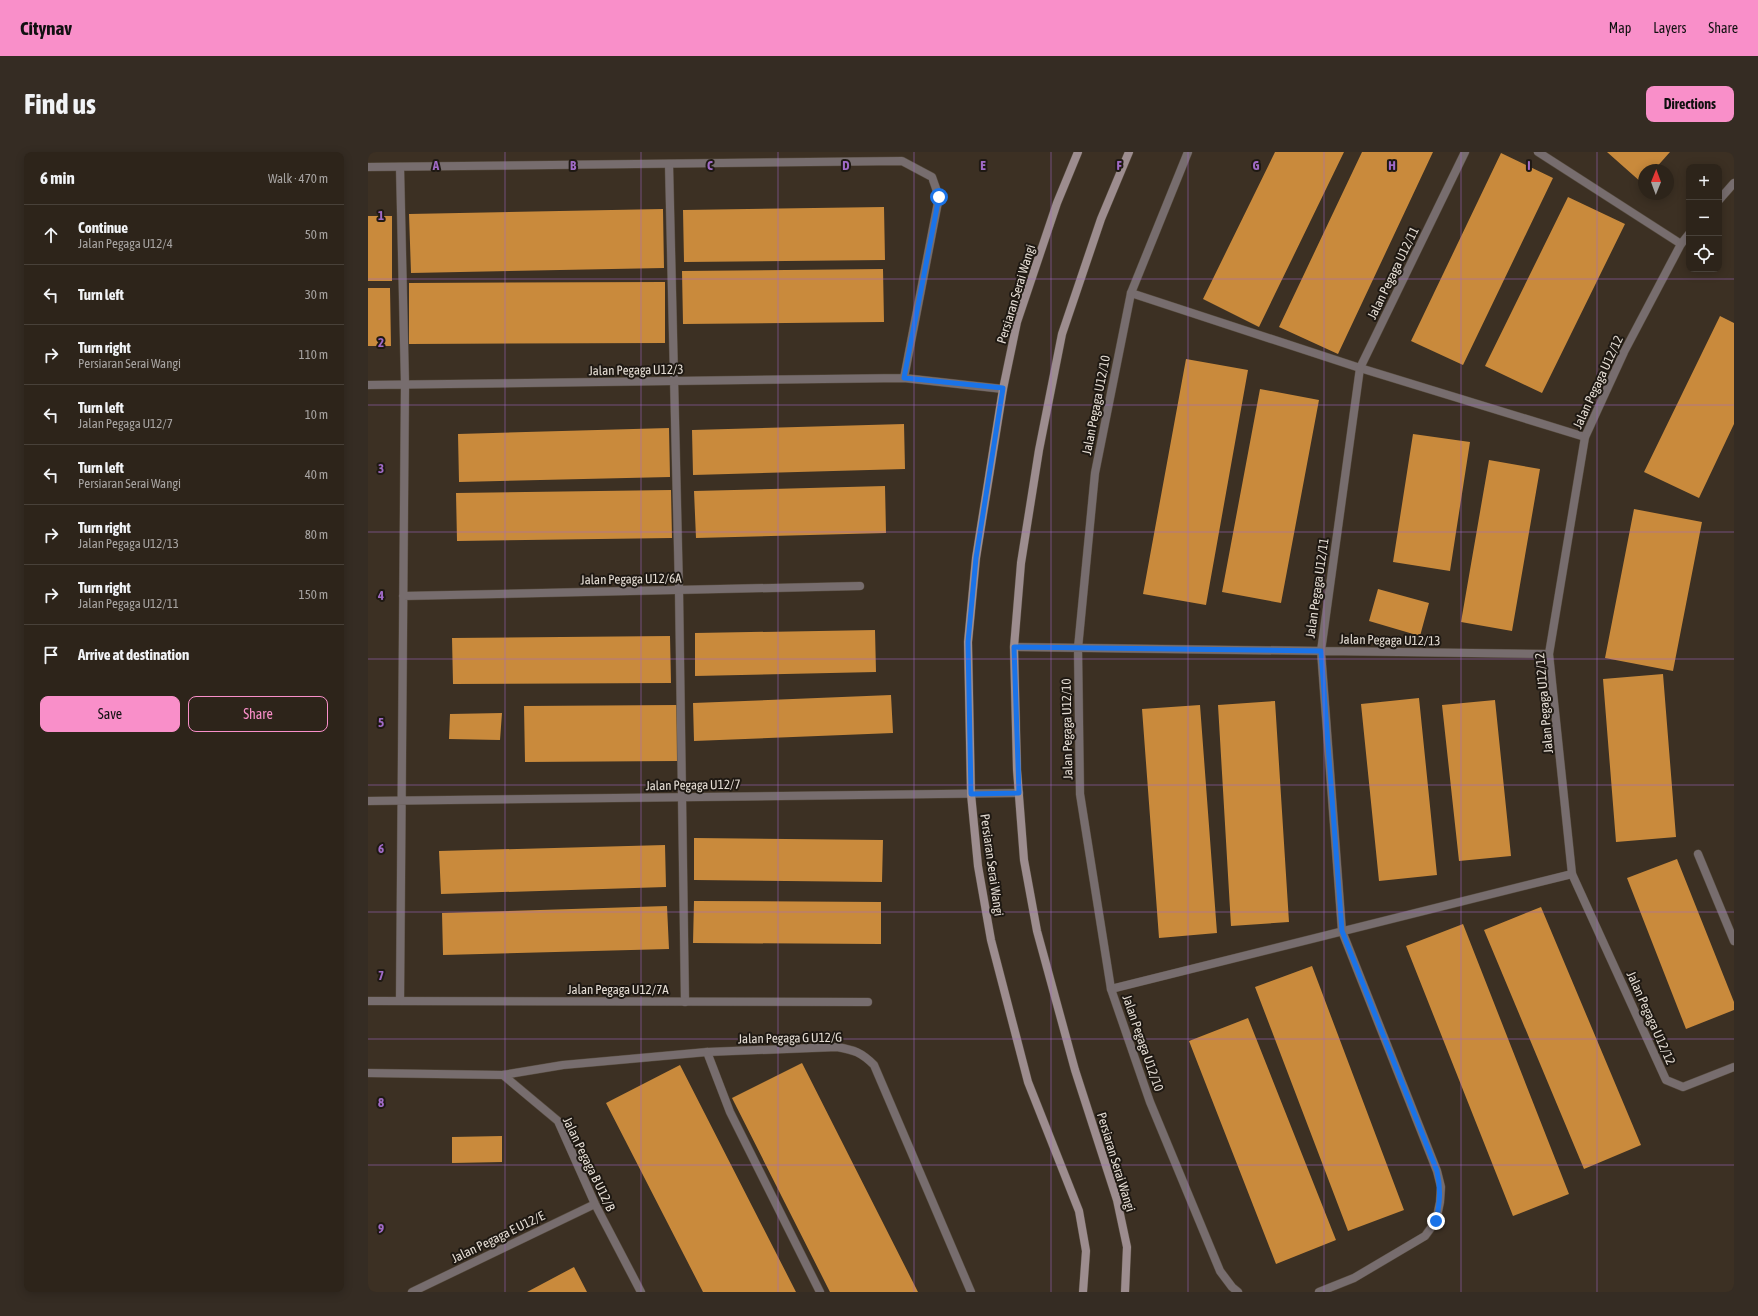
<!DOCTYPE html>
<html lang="en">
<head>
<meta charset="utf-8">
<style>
  :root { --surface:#2d241a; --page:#352c23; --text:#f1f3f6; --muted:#a7a4a2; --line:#484139; --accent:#f98fc9 }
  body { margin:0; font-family:"Asap Condensed",sans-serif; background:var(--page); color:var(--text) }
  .controls { position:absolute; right:12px; top:12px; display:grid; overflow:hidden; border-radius:8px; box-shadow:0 2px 10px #0003 }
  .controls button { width:36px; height:36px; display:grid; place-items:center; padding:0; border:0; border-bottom:1px solid var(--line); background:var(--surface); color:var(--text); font:20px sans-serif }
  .compass { position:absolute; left:1270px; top:12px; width:36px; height:36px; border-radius:50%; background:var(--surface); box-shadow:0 2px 10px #0003; rotate:1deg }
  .stop { position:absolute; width:12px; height:12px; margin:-9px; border:3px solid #1a73e8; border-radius:50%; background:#fff }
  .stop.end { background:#1a73e8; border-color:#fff; box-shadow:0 1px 4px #0008 }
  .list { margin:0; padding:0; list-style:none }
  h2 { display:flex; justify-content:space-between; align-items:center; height:52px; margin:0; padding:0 16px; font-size:17px }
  h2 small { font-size:13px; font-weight:400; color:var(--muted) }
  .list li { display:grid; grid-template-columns:26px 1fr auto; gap:12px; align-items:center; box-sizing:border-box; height:60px; padding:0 16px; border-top:1px solid var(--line) }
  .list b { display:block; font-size:15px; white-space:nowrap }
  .list p { margin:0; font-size:13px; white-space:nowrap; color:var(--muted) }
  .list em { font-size:13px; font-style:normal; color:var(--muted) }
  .actions { display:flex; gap:8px; padding:12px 16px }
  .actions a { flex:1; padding:9px 0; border:1px solid var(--accent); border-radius:8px; text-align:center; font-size:14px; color:var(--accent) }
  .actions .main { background:var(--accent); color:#111 }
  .icon { flex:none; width:22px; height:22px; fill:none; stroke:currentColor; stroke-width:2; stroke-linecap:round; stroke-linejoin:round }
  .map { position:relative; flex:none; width:1366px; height:1140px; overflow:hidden; border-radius:8px }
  header { display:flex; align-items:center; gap:24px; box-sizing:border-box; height:56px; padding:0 20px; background:var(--accent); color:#111 }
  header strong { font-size:19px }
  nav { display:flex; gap:22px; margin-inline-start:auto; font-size:14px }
  .intro { display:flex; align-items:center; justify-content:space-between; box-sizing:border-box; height:96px; padding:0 24px }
  h1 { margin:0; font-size:28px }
  .button { padding:10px 18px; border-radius:8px; background:var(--accent); color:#111; font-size:14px; font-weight:700 }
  main { display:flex; gap:24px; padding:0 24px }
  aside { flex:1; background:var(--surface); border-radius:8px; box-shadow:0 2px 10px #0003 }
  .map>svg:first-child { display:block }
</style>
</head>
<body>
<header>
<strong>Citynav</strong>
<nav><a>Map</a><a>Layers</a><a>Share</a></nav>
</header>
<div class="intro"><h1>Find us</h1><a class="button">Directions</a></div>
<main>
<aside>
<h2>6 min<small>Walk · 470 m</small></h2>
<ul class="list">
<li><svg class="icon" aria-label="ahead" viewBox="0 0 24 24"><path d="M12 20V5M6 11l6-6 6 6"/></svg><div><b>Continue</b><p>Jalan Pegaga U12/4</p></div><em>50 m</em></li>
<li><svg class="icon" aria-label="left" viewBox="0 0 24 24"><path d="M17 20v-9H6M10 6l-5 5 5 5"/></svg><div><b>Turn left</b></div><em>30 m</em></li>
<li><svg class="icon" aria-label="right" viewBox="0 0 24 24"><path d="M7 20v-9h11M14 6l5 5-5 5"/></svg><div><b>Turn right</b><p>Persiaran Serai Wangi</p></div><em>110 m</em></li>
<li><svg class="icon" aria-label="left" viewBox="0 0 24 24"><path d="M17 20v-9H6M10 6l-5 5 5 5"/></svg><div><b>Turn left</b><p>Jalan Pegaga U12/7</p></div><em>10 m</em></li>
<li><svg class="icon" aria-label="left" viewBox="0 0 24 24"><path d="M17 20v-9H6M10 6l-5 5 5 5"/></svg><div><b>Turn left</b><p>Persiaran Serai Wangi</p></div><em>40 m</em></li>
<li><svg class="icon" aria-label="right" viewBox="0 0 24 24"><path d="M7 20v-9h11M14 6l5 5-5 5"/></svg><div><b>Turn right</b><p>Jalan Pegaga U12/13</p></div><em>80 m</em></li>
<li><svg class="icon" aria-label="right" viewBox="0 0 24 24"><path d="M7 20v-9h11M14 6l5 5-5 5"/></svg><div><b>Turn right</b><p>Jalan Pegaga U12/11</p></div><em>150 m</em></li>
<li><svg class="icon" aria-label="arrive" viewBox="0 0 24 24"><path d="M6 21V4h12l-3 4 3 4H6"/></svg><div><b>Arrive at destination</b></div></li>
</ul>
<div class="actions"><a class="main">Save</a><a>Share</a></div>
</aside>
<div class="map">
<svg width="1366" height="1140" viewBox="0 0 1366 1140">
  <rect width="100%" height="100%" fill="#3c3023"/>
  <!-- building -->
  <path fill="#c98a3c" d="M907,0H976L891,175L835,147Z
    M994,0H1065L970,202L911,175Z
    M1239,0H1302L1286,18H1276V29L1274,31Z
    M1133,1L1185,26L1095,213L1043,189Z
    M1200,45L1257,72L1174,241L1117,214Z
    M516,55L517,108L316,110L315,58Z
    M295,57L296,116L43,121L41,62Z
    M0,64H24V129H0Z
    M515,117L516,170L315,172L314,119Z
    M297,130V191L41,192V131Z
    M0,136H22L23,194H0Z
    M1352,164L1366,171V272L1331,346L1276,320Z
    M818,207L880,218L838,453L775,442Z
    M892,237L951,248L913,451L854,440Z
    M536,272L537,317L325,323L324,278Z
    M301,276L302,325L91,330L90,282Z
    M1045,282L1102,290L1082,419L1025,410Z
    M1121,308L1172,317L1144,479L1093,470Z
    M517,334L518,381L328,386L326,339Z
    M303,338L304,386L89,389L88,341Z
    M1266,357L1334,370L1305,519L1237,506Z
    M1010,437L1061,451L1052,484L1001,469Z
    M507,478L508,520L327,524V481Z
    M302,484L303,531L85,532L84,486Z
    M1295,522L1308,685L1248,690L1235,527Z
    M523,543L525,581L326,589L325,551Z
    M1051,546L1069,723L1011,729L993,552Z
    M1127,548L1143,704L1091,709L1074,553Z
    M907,549L921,770L863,774L850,553Z
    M309,553V609L157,610L156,554Z
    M832,553L849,781L791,786L774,557Z
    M134,561L132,588L81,587L82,562Z
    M326,686L515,688L514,730L326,728Z
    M297,693L298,735L73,742L71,699Z
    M1309,707L1366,850V858L1318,877L1259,726Z
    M326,749L513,750V792L325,791Z
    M299,754L301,797L75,803L74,761Z
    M1173,755L1273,993L1216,1017L1116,778Z
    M1095,772L1201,1042L1145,1064L1038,794Z
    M944,814L1036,1058L980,1079L887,835Z
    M880,866L968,1088L908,1112L821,889Z
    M434,911L550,1140H462L364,946Z
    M312,913L428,1140H335L238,951Z
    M134,984V1010L84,1011V985Z
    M206,1115L219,1140H159Z"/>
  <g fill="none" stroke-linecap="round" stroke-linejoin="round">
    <defs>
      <path id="lane" d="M1170,0L1313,92
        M301,12L311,438L317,850
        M32,15L37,232
        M763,141L992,216L1217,285
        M1330,702L1366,789
        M743,837L1204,722
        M339,900L362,960L452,1140"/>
      <path id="street" d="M820,0L763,141L727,321L710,496L712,642L743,837L782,950L852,1119L864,1135L870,1140
        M0,15L534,9L564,25L571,45L536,226
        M1351,48L1366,31
        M1321,82L1313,92L1256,200L1217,285L1181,502L1204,722L1298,928L1315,935L1366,915
        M0,233L536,226L635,237
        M35,444L492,434
        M646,495L1181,502
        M0,649L651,641
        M0,849L500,850
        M32,849L37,232
        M0,921L135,923L195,913L339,900L469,895C486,898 493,900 506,913L603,1140
        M135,923L190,969L227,1052L273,1140
        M44,1140L227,1052
        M951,1140L986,1126L1057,1084L1068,1069L1072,1050L1073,1035L1069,1019L974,779L953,499L992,216L1097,0"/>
      <path id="secondary" d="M710,0L689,51L649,170L635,237L608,406L600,490L603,642L610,714L623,788L660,930L711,1059L718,1099L715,1140
        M757,1140L759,1095L749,1048L707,918L669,779L656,708L649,618L646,495L653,411L671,298L694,182L733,67L761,0"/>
    </defs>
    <!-- lane casing -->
    <use href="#lane" stroke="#574c3f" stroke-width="9"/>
    <!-- street casing -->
    <use href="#street" stroke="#574c3f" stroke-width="9"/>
    <!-- secondary casing -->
    <use href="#secondary" stroke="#574c3f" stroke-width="9"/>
    <!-- lane -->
    <use href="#lane" stroke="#776d6e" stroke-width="8"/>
    <!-- street -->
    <use href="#street" stroke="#776d6e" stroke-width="8"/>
    <!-- secondary -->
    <use href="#secondary" stroke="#9d8d8f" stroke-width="8"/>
  </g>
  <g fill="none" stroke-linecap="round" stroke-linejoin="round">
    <!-- route -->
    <path stroke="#1a73e8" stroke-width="5" d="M571,45L536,226L635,236L608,406L600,490L603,642L651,641L646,495L953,499L974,779L1069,1019C1073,1037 1072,1051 1068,1069"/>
  </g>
  <!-- grid -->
  <path fill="none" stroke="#a06ac6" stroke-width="1" stroke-opacity="0.55" d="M137,0V1140M273,0V1140M410,0V1140M546,0V1140M683,0V1140M820,0V1140M956,0V1140M1093,0V1140M1229,0V1140M0,127H1366M0,253H1366M0,380H1366M0,507H1366M0,633H1366M0,760H1366M0,887H1366M0,1013H1366"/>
  <g text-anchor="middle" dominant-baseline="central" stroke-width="4" stroke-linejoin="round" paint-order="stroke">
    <!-- street labels -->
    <g font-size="13" fill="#e5ddd4" stroke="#1f1913">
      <text transform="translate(1025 121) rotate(-64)">Jalan Pegaga U12/11</text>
      <text transform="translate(648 142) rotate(-73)">Persiaran Serai Wangi</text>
      <text transform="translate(268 218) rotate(-1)">Jalan Pegaga U12/3</text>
      <text transform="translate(1230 230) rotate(-65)">Jalan Pegaga U12/12</text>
      <text transform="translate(728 253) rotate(-79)">Jalan Pegaga U12/10</text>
      <text transform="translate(263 427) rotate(-1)">Jalan Pegaga U12/6A</text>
      <text transform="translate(949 436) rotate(-82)">Jalan Pegaga U12/11</text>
      <text transform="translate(1022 488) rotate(1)">Jalan Pegaga U12/13</text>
      <text transform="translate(1176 551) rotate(-95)">Jalan Pegaga U12/12</text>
      <text transform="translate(699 577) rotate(-91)">Jalan Pegaga U12/10</text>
      <text transform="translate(325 633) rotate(-1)">Jalan Pegaga U12/7</text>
      <text transform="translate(624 713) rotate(82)">Persiaran Serai Wangi</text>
      <text x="250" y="837">Jalan Pegaga U12/7A</text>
      <text transform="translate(1283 866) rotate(66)">Jalan Pegaga U12/12</text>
      <text transform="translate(422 886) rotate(-1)">Jalan Pegaga G U12/G</text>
      <text transform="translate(775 891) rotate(71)">Jalan Pegaga U12/10</text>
      <text transform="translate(748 1010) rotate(73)">Persiaran Serai Wangi</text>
      <text transform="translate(221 1012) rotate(64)">Jalan Pegaga B U12/B</text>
      <text transform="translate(130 1085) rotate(-26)">Jalan Pegaga E U12/E</text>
    </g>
  </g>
  <g font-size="13" text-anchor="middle" font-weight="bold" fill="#a06ac6" stroke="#1f1913" stroke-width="4" stroke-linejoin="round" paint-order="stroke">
    <text x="68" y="18">A</text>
    <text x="205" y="18">B</text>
    <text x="342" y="18">C</text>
    <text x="478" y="18">D</text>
    <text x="615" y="18">E</text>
    <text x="751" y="18">F</text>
    <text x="888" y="18">G</text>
    <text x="1024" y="18">H</text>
    <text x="1161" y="18">I</text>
    <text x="13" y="68">1</text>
    <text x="13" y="195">2</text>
    <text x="13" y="321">3</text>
    <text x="13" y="448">4</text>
    <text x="13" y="575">5</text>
    <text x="13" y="701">6</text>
    <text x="13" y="828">7</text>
    <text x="13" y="955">8</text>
    <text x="13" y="1081">9</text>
  </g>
</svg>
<div class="controls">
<button>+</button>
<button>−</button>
<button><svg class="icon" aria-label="locate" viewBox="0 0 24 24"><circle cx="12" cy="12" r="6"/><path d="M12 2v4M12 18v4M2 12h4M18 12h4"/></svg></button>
</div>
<svg class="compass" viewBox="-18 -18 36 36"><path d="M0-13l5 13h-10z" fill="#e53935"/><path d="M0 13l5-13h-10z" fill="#a7a4a2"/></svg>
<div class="stop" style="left:571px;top:45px"></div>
<div class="stop end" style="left:1068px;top:1069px"></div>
</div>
</main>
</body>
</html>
